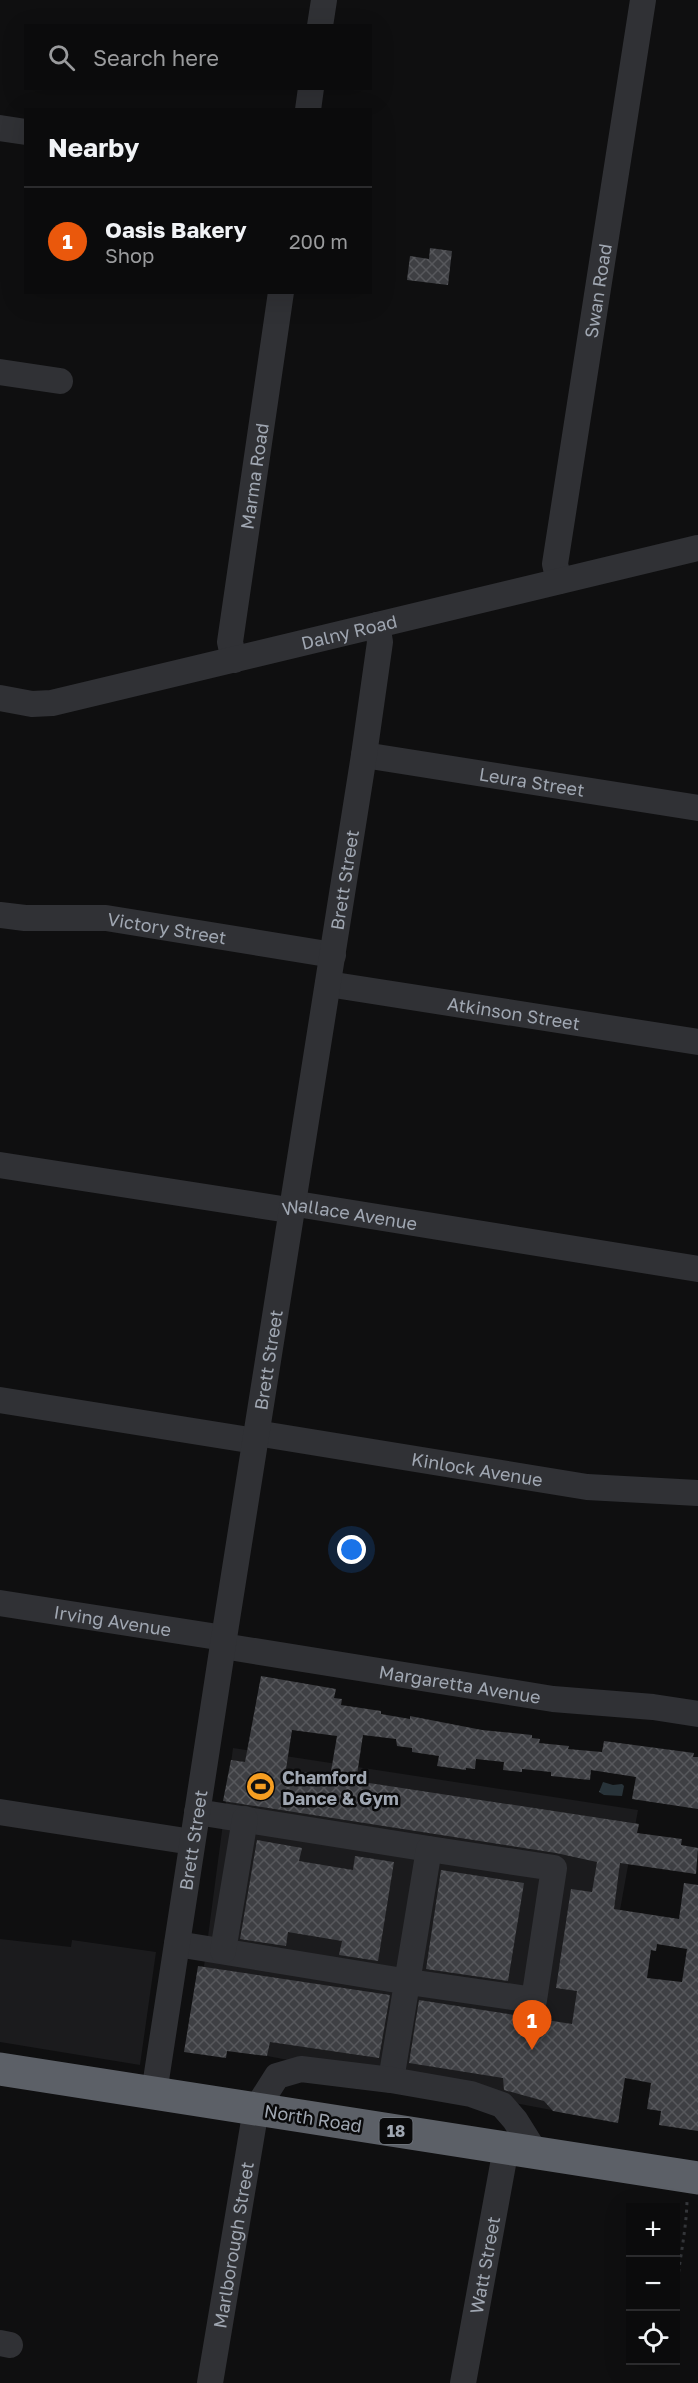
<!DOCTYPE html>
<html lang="en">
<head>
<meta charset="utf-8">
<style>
  :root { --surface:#0b0b0c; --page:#141415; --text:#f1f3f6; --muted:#9a9b9d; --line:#2b2b2d; --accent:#ea580c }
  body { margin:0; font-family:"Golos Text",sans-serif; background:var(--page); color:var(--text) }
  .controls { position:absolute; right:18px; bottom:18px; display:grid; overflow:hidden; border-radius:0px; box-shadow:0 6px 24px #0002 }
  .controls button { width:54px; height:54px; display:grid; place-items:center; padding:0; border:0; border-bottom:2px solid var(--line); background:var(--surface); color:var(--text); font:30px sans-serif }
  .you { position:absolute; left:352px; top:1550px; width:21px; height:21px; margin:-15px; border:4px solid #fff; border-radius:50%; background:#1a73e8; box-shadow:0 0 0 9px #1a73e833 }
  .badge { display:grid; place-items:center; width:39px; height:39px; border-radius:50%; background:var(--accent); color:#fff; font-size:20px; font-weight:700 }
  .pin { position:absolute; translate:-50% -50px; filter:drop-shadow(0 2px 3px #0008) }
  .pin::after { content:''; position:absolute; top:32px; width:21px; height:18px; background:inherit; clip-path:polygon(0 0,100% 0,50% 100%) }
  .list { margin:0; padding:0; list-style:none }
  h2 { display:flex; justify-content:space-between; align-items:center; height:78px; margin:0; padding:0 24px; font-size:26px }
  h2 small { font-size:20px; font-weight:400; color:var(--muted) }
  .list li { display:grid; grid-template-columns:39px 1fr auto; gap:18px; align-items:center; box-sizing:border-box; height:108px; padding:0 24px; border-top:2px solid var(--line) }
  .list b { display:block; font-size:22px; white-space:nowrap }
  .list p { margin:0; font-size:20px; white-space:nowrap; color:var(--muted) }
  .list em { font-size:20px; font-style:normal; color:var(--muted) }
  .icon { flex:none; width:33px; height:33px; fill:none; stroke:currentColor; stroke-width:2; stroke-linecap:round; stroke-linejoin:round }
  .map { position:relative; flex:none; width:698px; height:2383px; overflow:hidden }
  .search { position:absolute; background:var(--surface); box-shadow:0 6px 24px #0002; left:24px; top:24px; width:348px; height:66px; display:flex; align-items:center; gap:15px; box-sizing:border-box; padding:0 21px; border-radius:0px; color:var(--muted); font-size:22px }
  .panel { position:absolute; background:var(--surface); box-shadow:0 6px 24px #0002; left:24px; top:108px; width:348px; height:186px; border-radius:0px }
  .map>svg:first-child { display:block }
</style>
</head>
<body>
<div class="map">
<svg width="698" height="2383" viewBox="0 0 698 2383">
  <defs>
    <pattern id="water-ripples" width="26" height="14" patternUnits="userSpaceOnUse" patternTransform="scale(1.5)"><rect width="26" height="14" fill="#283339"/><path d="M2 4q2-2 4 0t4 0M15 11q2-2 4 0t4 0" fill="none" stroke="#444e53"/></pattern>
    <pattern id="building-cross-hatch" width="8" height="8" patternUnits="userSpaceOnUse" patternTransform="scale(1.5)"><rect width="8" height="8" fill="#3e3f43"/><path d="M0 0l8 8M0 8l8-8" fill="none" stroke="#57585c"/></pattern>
  </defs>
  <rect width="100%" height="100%" fill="#0f0f10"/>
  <!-- built -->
  <path fill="#1b1b1d" d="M233,1748L638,1810L583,2116L194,2042Z
    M0,1939L71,1947L72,1940L156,1952L140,2065L0,2042Z"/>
  <!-- water -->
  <path fill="url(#water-ripples)" d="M603,1782L613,1785L622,1784L624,1786L622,1796L604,1795L599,1792Z"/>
  <!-- building -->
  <path fill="url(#building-cross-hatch)" fill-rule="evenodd" d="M430,248L452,251L448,285L407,280L410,256L429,259Z
    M261,1676L336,1689L334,1698L342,1699L341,1705L381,1711V1714L410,1719V1716L482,1730L532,1735V1738L540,1739L539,1743L569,1746L568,1749L602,1752L604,1741L694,1753L693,1757H698V1809L632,1799L636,1777L591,1770L590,1780L551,1776V1772L522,1769V1772L503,1770L504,1762L476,1759L475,1769L466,1768V1770L437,1766L439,1756L412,1752V1748L397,1746L396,1739L363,1735L356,1781L639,1824L637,1833L682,1839L681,1845L698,1848L696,1874L620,1863L614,1909L679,1919L684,1883L698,1885V2131L659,2125L661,2111L647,2109L651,2083L625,2078L618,2123L553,2111L544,2101L504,2090L503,2078L409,2063L419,2000L572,2024L577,1991L556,1988L571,1889L592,1892L597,1862L556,1853L223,1801L231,1760L245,1762ZM292,1730L337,1736L330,1777L286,1769ZM657,1944L687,1949L682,1982L647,1978L651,1950L656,1951Z
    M257,1840L302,1848L299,1861L353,1870L355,1856L394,1862L378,1961L339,1955L342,1941L288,1932L286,1946L240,1939Z
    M441,1870L524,1883L508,1981L426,1969Z
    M198,1966L390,1995L379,2058L270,2042L267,2056L227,2051L226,2058L184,2052Z"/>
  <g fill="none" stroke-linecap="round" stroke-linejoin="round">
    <!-- path -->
    <path stroke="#36383c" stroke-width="3" stroke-dasharray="3 4.5" stroke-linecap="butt" d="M676,2302C677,2268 686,2236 687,2202"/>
    <!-- minor -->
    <g stroke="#303135" stroke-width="26">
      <path d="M320,26L324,0"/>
      <path d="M308,110L311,88"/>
      <path d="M0,128L26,132"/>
      <path d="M0,372L60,381"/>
      <path id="s1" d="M559,581L555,564L643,0"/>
      <path id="s2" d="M234,660L230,642L281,292"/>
      <path id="s3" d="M0,698L32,704L52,703L698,548"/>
      <path id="s4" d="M364,755L698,808"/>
      <path id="s5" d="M0,915L25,918H106L333,955"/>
      <path id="s6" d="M328,984L698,1042"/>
      <path id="s7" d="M0,1165L282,1209L303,1205L698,1269"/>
      <path d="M0,1400L255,1441"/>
      <path id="s8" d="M256,1433L587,1487L698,1493"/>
      <path id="s9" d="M0,1603L224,1638"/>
      <path id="s10" d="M223,1646L553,1699L653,1707L698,1714"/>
      <path d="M0,1812L192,1842"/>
      <path d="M197,1812L429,1849"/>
      <path d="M177,1944L409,1982L534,2000L554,1868L429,1849L391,2080"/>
      <path d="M223,1951L245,1819"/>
      <path id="s11" d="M154,2093L224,1638L364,755L380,642L377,625"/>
      <path d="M0,2343L10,2345"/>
      <path id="s12" d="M210,2383L256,2109L277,2076L301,2069L391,2080L471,2094L502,2105L515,2120L535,2152"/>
      <path id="s13" d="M463,2383L506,2148"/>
    </g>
    <!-- highway -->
    <path stroke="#5c6067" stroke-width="33" d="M0,2069L698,2178"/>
  </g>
  <!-- icons -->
  <defs>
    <symbol id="stadium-disc" viewBox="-11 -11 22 22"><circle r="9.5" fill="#f69e21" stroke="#0a0a0b"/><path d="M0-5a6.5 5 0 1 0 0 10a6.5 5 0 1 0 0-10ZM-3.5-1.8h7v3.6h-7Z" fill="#111"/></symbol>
  </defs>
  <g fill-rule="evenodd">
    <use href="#stadium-disc" x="244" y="1770" width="33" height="33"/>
  </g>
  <g text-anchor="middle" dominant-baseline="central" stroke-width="5" stroke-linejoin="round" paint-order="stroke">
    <!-- shield labels -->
    <rect fill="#0a0a0b" stroke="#737880" stroke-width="1.5" x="379.5" y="2118" width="33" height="26" rx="4.5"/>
    <g font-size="16" font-weight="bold" fill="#a0a7b2">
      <text x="396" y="2131">18</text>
    </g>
    <!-- street labels -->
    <g font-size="18" fill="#a0a7b2" stroke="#0a0a0b">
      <text stroke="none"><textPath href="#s1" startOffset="294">Swan Road</textPath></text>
      <text stroke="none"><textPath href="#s2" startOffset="186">Marma Road</textPath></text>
      <text stroke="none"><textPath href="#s3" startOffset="358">Dalny Road</textPath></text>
      <text stroke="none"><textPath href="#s4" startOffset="170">Leura Street</textPath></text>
      <text stroke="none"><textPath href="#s11" startOffset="1228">Brett Street</textPath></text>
      <text stroke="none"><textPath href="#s5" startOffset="168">Victory Street</textPath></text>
      <text stroke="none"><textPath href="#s6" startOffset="188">Atkinson Street</textPath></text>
      <text stroke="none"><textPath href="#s7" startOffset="354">Wallace Avenue</textPath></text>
      <text stroke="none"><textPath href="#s11" startOffset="742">Brett Street</textPath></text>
      <text stroke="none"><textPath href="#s8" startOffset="224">Kinlock Avenue</textPath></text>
      <text stroke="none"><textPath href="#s9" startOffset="114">Irving Avenue</textPath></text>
      <text stroke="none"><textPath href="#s10" startOffset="240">Margaretta Avenue</textPath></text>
      <text stroke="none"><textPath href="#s11" startOffset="256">Brett Street</textPath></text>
      <text transform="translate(313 2118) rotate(9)">North Road</text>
      <text stroke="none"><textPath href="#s12" startOffset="140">Marlborough Street</textPath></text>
      <text stroke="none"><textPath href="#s13" startOffset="120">Watt Street</textPath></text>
    </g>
    <!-- poi labels -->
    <g font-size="18" font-weight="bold" fill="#a0a7b2" stroke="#0a0a0b" text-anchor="start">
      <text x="282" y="1777">Chamford<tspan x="282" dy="21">Dance &amp; Gym</tspan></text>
    </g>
  </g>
</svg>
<div class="controls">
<button>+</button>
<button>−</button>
<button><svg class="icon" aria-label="locate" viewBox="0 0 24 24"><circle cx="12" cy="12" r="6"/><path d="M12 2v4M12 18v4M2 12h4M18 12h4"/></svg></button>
</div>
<div class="you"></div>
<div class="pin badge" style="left:532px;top:2050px">1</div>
<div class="search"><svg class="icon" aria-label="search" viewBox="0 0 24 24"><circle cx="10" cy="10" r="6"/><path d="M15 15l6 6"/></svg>Search here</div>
<section class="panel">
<h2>Nearby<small></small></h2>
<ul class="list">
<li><span class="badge">1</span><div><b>Oasis Bakery</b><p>Shop</p></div><em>200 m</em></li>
</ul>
</section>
</div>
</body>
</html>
